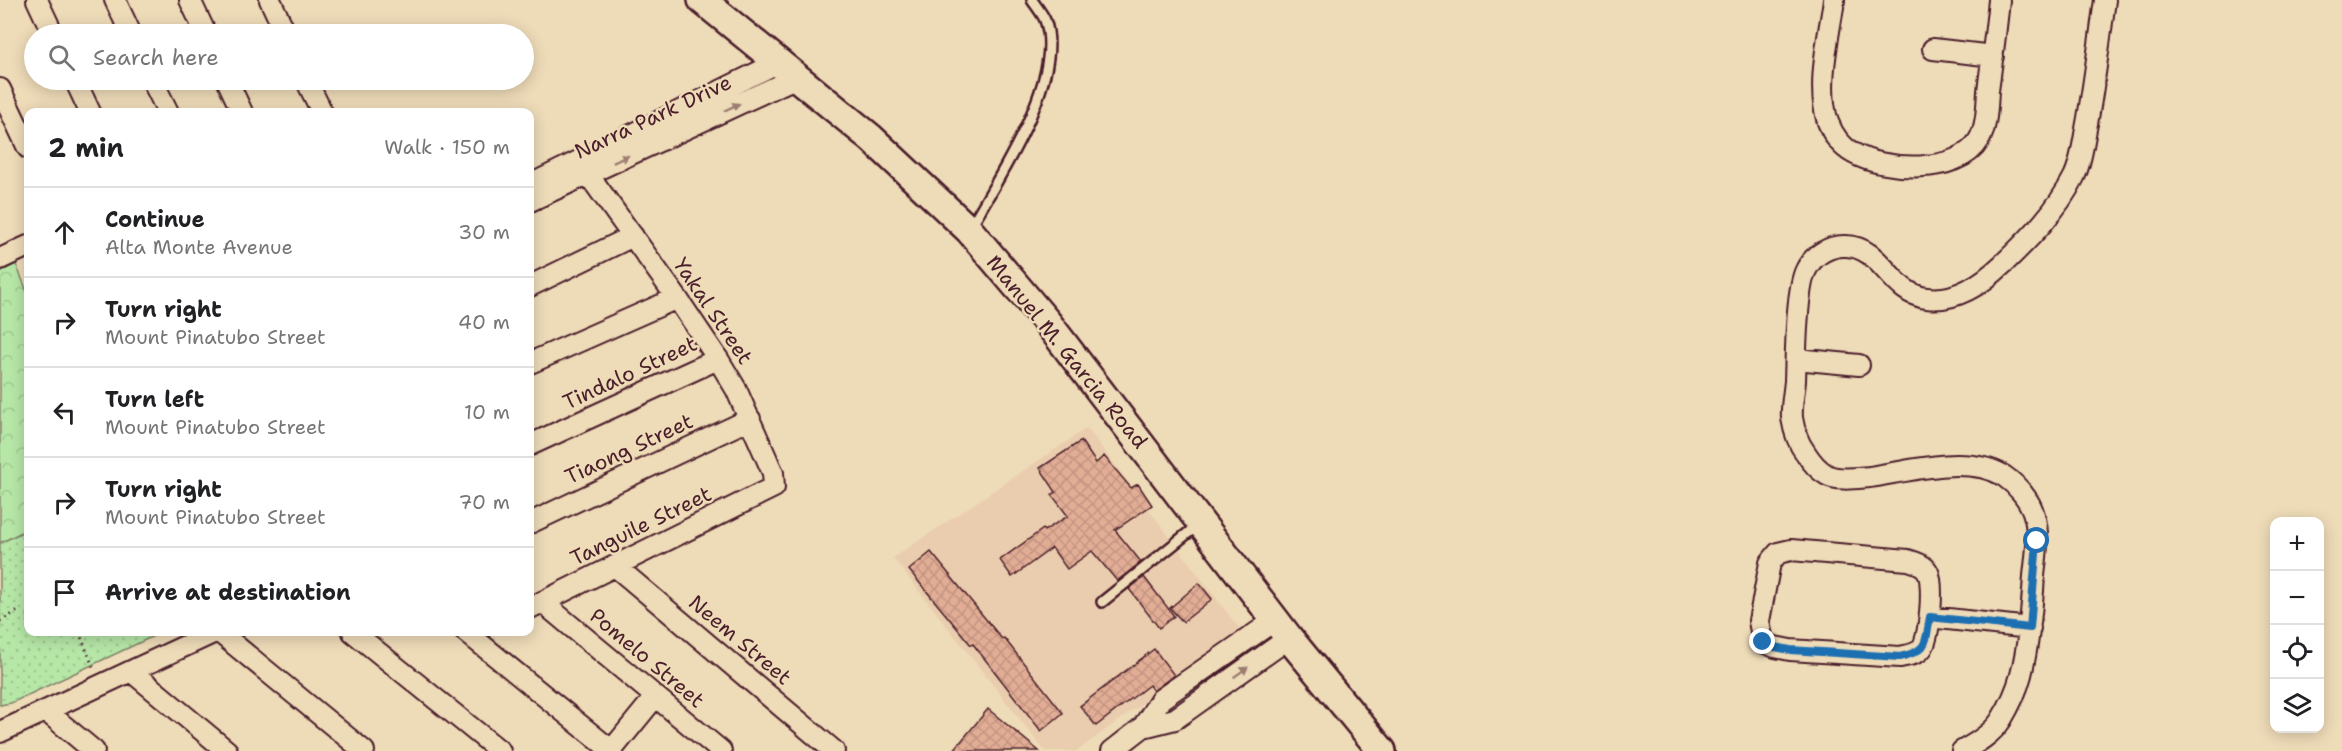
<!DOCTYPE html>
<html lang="en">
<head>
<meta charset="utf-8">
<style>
  :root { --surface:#fff; --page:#f6f6f6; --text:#202124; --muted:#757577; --line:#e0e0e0 }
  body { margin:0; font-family:"Shantell Sans",sans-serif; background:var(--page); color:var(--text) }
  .controls { position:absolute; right:18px; bottom:18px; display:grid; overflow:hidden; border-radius:12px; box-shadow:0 3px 15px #0003 }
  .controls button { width:54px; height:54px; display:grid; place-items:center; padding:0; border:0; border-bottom:2px solid var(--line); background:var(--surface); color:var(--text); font:30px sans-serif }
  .stop { position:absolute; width:18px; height:18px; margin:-14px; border:4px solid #1f6fb2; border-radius:50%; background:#fff }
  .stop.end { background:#1f6fb2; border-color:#fff; box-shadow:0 2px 6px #0008 }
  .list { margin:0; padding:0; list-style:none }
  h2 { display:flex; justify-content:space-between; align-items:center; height:78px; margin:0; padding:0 24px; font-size:26px }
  h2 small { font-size:20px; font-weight:400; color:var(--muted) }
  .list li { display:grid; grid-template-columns:39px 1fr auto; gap:18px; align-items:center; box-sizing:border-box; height:90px; padding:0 24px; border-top:2px solid var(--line) }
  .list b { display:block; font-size:22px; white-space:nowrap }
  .list p { margin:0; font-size:20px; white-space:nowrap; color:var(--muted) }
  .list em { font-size:20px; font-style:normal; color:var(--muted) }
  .icon { flex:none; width:33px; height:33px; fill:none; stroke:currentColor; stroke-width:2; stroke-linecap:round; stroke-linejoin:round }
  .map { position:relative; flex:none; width:2342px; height:751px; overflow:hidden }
  .search { position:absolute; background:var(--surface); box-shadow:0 3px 15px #0003; left:24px; top:24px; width:510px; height:66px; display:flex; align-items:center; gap:15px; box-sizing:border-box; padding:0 21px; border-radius:33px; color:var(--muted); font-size:22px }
  .panel { position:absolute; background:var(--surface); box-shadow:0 3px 15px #0003; left:24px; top:108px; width:510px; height:528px; border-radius:12px }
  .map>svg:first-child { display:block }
</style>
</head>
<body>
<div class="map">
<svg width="2342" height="751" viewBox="0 0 2342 751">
  <defs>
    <pattern id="grass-dots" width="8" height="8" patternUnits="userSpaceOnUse" patternTransform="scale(1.5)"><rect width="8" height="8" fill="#b6e7a7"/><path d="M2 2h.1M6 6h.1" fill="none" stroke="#9ec690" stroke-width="1.8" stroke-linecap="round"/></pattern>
    <pattern id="forest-crowns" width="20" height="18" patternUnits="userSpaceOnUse" patternTransform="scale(1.5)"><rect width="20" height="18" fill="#b6e7a7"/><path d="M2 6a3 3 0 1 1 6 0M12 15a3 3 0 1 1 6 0" fill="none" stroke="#9ec690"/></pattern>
    <pattern id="building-cross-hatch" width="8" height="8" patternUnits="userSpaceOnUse" patternTransform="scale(1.5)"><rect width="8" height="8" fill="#e2ad95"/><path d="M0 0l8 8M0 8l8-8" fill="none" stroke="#c39481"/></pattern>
  </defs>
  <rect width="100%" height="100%" fill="#eedbb8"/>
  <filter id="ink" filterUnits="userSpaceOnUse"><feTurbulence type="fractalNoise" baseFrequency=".0167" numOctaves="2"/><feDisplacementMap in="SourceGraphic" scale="12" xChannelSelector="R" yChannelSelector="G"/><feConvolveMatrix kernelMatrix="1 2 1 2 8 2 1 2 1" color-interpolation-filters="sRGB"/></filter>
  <g filter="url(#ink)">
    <!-- built -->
    <path fill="#eacdae" d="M1087,428L1241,631L1077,751H1045L893,558Z"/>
    <!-- grass -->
    <path fill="url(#grass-dots)" stroke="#808369" stroke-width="1.5" d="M28,529V632H162L11,703L0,705V543Z"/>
    <!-- forest -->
    <path fill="url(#forest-crowns)" stroke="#808369" stroke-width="1.5" d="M16,264L28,294V529L0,543V272Z"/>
    <!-- building -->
    <path fill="url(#building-cross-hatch)" stroke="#4a1f2b" stroke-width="1.5" d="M1081,441L1096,463L1104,456L1131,488L1138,484L1152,505L1115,530L1141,562L1117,581L1092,551L1067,569L1052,548L1012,577L1000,560L1043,529L1044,531L1068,516L1052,495L1056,492L1040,468Z
      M931,552L1002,639L1004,638L1063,713L1041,731L973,644L971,645L909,570Z
      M1144,577L1174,616L1159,628L1129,589Z
      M1199,583L1212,599L1183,622L1170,608Z
      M1154,649L1174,675L1153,691L1149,685L1096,726L1080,706Z
      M988,709L1039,751H953Z"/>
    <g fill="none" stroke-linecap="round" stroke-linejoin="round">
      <defs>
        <path id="service" d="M970,228C998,178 1066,77 1045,20C1042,13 1036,6 1032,0
          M1102,602L1198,525"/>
        <path id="minor" d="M37,0L53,34
          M115,0L131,34
          M190,0L206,34
          M270,0L286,34
          M1834,0C1829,36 1816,87 1828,122C1833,135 1840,146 1853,153C1883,171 1959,175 1979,140C1987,126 1987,106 1988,91C1992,60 1996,30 1999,0
          M1933,49L1993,56
          M75,80L90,112
          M152,80L168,112
          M227,80L242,112
          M306,80L322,112
          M0,89L28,148
          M530,185L779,62
          M530,201L797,77
          M0,259L28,246
          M530,286L633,236
          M1796,359L1859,365
          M530,363L677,298
          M530,445L718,359
          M530,523L750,419
          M1791,550L1908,560C1915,562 1925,565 1928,572C1934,584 1930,637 1922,648C1917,655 1908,655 1900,657L1790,650L1775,647L1763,642L1759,621L1770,563L1778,553Z
          M615,566L834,751
          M542,602L721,751
          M530,608L774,487L773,473L736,389L718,359L677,298L588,174
          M1930,617L2030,628
          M219,632L364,751
          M353,632L500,751
          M466,632L612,751
          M131,671L227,751
          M46,711L94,751
          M1143,727L1175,719L1289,638
          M0,732L215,632
          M611,751L655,697
          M1112,751L1143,727L1161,699L1275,620
          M1962,751C1977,743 1992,734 2001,720C2009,707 2017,690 2021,675C2029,643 2032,609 2034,576C2036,556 2040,535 2034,515C2030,500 2017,485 2004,476C1968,454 1909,471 1870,477C1857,478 1838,481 1827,475C1818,470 1810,460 1805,452C1798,443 1794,430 1792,418C1791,406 1794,393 1795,381C1796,356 1796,289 1806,270C1813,255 1830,245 1846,246C1883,247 1890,294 1927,298C1956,302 1983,283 2003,264C2030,238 2057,211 2074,177C2081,163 2083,145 2086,129C2094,87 2099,43 2105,0"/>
        <path id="secondary" d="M702,0L871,138L969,230L1047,322L1289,638L1382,751"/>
      </defs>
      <!-- service casing -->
      <use href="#service" stroke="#4a1f2b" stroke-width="14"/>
      <!-- minor casing -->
      <use href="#minor" stroke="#4a1f2b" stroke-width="24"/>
      <!-- secondary casing -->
      <use href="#secondary" stroke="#4a1f2b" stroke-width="32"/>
      <!-- path -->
      <path stroke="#4a1f2b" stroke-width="3" stroke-dasharray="1.5 4.5" stroke-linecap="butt" d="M0,621L18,611
        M79,632L94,669"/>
      <!-- service -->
      <use href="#service" stroke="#eedbb8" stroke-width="9"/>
      <!-- minor -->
      <use href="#minor" stroke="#eedbb8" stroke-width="20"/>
      <!-- secondary -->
      <use href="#secondary" stroke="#eedbb8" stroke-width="27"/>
    </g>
    <!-- one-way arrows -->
    <defs><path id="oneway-solid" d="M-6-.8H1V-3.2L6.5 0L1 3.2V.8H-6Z" transform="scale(1.5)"/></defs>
    <g fill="#9c7d72">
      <use href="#oneway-solid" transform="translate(732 107) rotate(-25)"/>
      <use href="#oneway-solid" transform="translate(621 159) rotate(-25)"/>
      <use href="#oneway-solid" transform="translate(1241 672) rotate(-35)"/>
    </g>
  </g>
  <g fill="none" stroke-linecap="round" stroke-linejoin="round" filter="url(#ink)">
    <!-- route -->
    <path stroke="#1f6fb2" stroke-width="8" d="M1763,642L1775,647L1790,650L1900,657C1929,650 1925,643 1930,617L2030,628L2037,541"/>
  </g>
  <g text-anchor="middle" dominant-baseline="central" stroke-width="5" stroke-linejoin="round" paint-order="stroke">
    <!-- street labels -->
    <g font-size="21" fill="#4a1f2b" stroke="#eedbb8">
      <text transform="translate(653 117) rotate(-25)">Narra Park Drive</text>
      <text transform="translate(713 311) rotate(56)">Yakal Street</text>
      <text transform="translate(1067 352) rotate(51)">Manuel M. Garcia Road</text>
      <text transform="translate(630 373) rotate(-25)">Tindalo Street</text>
      <text transform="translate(629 449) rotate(-25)">Tiaong Street</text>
      <text transform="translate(641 526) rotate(-26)">Tanguile Street</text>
      <text transform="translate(740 640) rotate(40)">Neem Street</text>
      <text transform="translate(647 658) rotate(40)">Pomelo Street</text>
    </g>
  </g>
</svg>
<div class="controls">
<button>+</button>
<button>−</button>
<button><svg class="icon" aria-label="locate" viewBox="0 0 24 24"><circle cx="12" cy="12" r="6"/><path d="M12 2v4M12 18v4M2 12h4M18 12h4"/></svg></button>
<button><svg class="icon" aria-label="layers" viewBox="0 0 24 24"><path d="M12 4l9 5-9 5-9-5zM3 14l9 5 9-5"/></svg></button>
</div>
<div class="stop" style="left:2037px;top:541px"></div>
<div class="stop end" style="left:1763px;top:642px"></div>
<div class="search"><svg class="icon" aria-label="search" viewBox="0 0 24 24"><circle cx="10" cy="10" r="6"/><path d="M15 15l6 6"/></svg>Search here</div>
<section class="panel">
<h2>2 min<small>Walk · 150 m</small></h2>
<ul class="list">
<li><svg class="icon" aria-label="ahead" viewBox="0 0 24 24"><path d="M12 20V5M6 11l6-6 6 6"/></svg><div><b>Continue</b><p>Alta Monte Avenue</p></div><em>30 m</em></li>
<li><svg class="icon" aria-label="right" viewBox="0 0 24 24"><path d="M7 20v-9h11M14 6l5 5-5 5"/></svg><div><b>Turn right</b><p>Mount Pinatubo Street</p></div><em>40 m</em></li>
<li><svg class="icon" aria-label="left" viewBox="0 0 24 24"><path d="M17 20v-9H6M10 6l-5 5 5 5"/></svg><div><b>Turn left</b><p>Mount Pinatubo Street</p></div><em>10 m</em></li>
<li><svg class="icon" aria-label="right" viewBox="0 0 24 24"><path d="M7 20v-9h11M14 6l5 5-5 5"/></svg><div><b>Turn right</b><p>Mount Pinatubo Street</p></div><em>70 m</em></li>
<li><svg class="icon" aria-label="arrive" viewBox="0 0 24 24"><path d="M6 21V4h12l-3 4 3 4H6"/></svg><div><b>Arrive at destination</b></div></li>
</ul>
</section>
</div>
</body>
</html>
